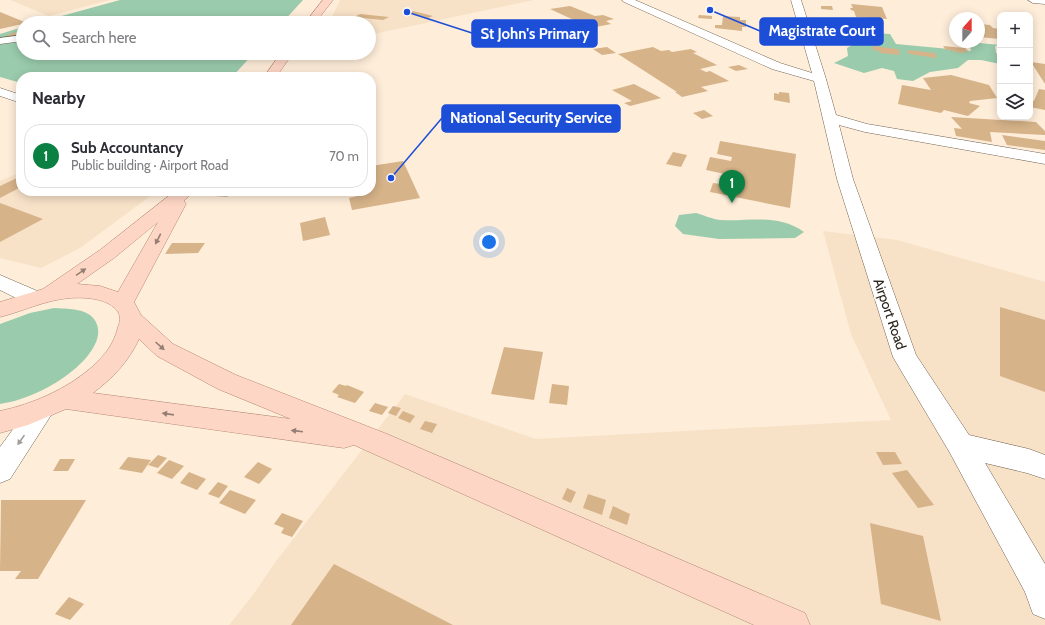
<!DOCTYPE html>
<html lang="en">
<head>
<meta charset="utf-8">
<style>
  :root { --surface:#fff; --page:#f7f7f7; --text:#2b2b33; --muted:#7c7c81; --line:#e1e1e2; --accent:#0b8043 }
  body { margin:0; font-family:Cabin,sans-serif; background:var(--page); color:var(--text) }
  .controls { position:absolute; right:12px; top:12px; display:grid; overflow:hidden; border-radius:8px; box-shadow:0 2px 10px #0003 }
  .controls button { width:36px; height:36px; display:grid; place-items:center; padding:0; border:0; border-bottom:1px solid var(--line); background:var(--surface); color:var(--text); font:20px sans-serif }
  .compass { position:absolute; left:949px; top:12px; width:36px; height:36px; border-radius:50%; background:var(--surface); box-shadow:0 2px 10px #0003; rotate:21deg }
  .you { position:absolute; left:489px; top:242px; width:14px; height:14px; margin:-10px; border:3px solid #fff; border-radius:50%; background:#1a73e8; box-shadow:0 0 0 6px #1a73e833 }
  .badge { display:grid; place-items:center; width:26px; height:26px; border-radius:50%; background:var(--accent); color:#fff; font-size:13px; font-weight:700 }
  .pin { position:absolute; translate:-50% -33px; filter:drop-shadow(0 1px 2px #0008) }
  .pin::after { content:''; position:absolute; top:21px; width:14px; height:12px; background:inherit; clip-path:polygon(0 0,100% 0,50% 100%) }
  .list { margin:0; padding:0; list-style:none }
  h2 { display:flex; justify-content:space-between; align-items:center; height:52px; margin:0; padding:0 16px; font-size:17px }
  h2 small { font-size:13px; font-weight:400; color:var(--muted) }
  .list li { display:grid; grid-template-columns:26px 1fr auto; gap:12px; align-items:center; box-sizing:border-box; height:64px; margin:0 8px 8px; padding:0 8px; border:1px solid var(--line); border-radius:16px }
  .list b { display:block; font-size:15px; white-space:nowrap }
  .list p { margin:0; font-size:13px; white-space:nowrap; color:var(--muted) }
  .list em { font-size:13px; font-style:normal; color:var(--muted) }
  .icon { flex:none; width:22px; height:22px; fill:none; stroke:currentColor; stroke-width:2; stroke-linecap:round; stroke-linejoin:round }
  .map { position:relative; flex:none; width:1045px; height:625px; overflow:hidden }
  .search { position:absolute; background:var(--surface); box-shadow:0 2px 10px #0003; left:16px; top:16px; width:360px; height:44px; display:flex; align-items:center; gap:10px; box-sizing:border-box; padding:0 14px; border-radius:22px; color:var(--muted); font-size:15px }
  .panel { position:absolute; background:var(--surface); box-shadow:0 2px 10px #0003; left:16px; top:72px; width:360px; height:124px; border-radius:16px }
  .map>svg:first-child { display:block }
</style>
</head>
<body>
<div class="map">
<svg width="1045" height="625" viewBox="0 0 1045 625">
  <rect width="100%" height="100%" fill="#feedd9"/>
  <!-- built -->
  <path fill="#f7e1c7" d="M10,0H110L49,16Z
    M340,0H534L369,35V23H329Z
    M21,172V191H157L80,248L41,268L0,258V181Z
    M823,231L897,240L1045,282V625H229L253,595L274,564L405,394L536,439L891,420L851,334Z"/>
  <!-- green -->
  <path fill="#9acbac" d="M120,0H303L282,23H36Z
    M23,27V53H254L232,77H21V83L0,77V34Z
    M860,32L890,34L896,44L971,51L969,42L1000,45L995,46L996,53L1000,55V64L981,60H968L958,68L930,72L913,81L897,79L894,71L882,68L864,73L834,63L848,56L847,48L859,41Z
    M696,213C703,215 712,219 720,220C750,222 777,213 804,232L795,238L719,239L683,234L675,226L679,215Z
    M54,308C65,309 80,308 90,315C109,331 91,355 77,367C57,385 27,400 0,404V324L30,313Z"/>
  <!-- building -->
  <path fill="#d6b389" d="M851,4L882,7L887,19L856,17L854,11L851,10L850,8H853Z
    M570,6L595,16L603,15L614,19L606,21L611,24L591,28L585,26L576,28L566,23L576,21L550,9Z
    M821,6H832L833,10L821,9Z
    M413,11L433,16L428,18L409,13Z
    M0,12L27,23L0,29Z
    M360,14L389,17L383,20L354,17Z
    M699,15L712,16V19L698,18Z
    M723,16L740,17V20H746V27H742V31L715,28V25H722Z
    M979,24L990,25L993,28L1000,29V39L979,37Z
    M23,28V34L10,36L6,35L20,31L19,29Z
    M872,46L898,49L900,55L880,53L879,51L873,50Z
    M943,46L965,48L968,51H965L967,53L954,52L952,50H946Z
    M607,47L616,53L602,55L593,49Z
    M653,47L661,51L669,50L672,52L691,49L697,52L693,53L717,65L700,69L706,72L710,71L729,81L701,87L708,91L682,97L675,92H677L618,54Z
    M907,50L935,53L937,58L909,54Z
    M1031,62L1045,64V84Z
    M739,65L748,69L736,71L728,67Z
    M951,75L989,85L997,98L970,101L969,103L980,106L968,116L944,110L941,113L898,104L902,85L931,90L923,78Z
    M634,84L661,98L630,106L624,103L632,101L612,90Z
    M1039,89L1045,90V110L1030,107V100L1034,101Z
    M779,92L789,93L790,103L774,100V93L779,94Z
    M704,110L713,116L702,119L693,113Z
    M951,117L1036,122L1045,131V135L990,132L992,142L956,136L954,128L962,129Z
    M1002,135L1045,141V150L1007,145Z
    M720,141L796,154L790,208L710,192L713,183L722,184L725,174L706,170L710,157L731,161L732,157L717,154Z
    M673,152L687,155L681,167L666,164Z
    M403,161L420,198L352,210L349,198L362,195L360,191H371V166Z
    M21,176V187L0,198V186Z
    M219,191H233L227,197L214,196Z
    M245,191H270V192L245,196Z
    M0,203L43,219L0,242Z
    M325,217L330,235L303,241L300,223Z
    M172,243H205L198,253L165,254Z
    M1000,307L1045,320V392L1000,376Z
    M504,347L543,352L534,400L491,394Z
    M339,384L346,386L347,385L364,392L355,403L337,397L339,395L332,392Z
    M552,384L569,386L567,405L549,403Z
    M375,403L388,407L382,415L369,411Z
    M393,406L401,408L396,416L388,413Z
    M403,411L415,416L410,423L398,418Z
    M425,421L437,424L432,433L420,429Z
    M876,452H895L902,464L883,465Z
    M158,455L167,458L158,468L148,465Z
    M128,457L151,460L142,473L119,469Z
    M60,459H75L68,471H53Z
    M169,460L184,466L172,479L157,473Z
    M258,462L272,469L259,484L244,477Z
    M907,470L934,505L918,508L892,473Z
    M189,472L206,479L197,490L180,483Z
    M218,482L228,486L219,498L208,494Z
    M567,488L576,492L571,503L562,499Z
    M230,490L256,500L245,514L219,503Z
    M588,494L606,500L602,515L583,508Z
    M1,500H86L38,579H15L21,571H0Z
    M613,506L630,514L627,525L609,518Z
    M282,513L303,521L292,537L281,533L284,528L274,524Z
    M870,523L923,536L941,621L881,604Z
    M334,564L453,625H291Z
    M69,597L84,604L70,620L55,614Z"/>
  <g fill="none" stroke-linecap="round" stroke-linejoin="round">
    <defs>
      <path id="minor" d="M622,0H635L780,63L812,73L791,0H801L826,79L836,115L867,124L1045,154V164L865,132L839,125L853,179L916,355L969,435L1029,449L1045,455V479L1027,473L985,463L1045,564V619L1033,614L1025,592L950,453L893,357L837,179L814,81L772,69L624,2Z
        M1028,0H1045V4L1033,3Z
        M23,35V41L0,44V38Z
        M0,88L21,95V103L0,96Z
        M0,275L42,293L45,298L42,303L34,305L26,303L0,290Z
        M42,399L51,402L55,409L10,479L0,483V447L33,402Z"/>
      <path id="major" d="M323,0H333L315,23H305Z
        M281,53H293L276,77H264Z
        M175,191H190L192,193L184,201L186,204L134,302L141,315L173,344L236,375L387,434L805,613L810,625H754L354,445L344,448L66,409L28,425L0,433V411C33,404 67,389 92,367C105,355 114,344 118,327C120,322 121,317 118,312C109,298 85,297 70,298C45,300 24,311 0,317V302L43,289L100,250ZM158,222L118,292L100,286L77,284L114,258ZM139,339L157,356L218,389L291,419L93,393C113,378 129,361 139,339Z"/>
    </defs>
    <!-- minor casing -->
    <use href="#minor" stroke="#736453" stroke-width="1"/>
    <!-- major casing -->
    <use href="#major" stroke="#b48672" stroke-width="1"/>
    <!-- minor -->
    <use href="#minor" fill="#fff" fill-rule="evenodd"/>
    <!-- major -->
    <use href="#major" fill="#fed6c6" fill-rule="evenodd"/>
  </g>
  <!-- one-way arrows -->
  <defs><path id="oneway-solid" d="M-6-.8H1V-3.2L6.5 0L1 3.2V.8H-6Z"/></defs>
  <g fill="#957e72">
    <use href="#oneway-solid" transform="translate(158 239) rotate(117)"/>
    <use href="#oneway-solid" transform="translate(81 272) rotate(-34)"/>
    <use href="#oneway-solid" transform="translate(160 346) rotate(42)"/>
    <use href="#oneway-solid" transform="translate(168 414) rotate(-172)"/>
    <use href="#oneway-solid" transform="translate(297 431) rotate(-173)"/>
  </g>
  <use fill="#a09d9a" href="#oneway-solid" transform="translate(21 440) rotate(125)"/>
  <g text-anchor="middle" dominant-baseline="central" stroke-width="3" stroke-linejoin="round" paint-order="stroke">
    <!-- street labels -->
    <g font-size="14" fill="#2c251e" stroke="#fff">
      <text transform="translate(890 314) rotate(71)">Airport Road</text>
    </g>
  </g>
  <!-- callouts -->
  <path fill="none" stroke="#1d4ed8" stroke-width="1.5" d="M710 10L760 31M407 12L472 33M391 178L442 118"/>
  <g fill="#1d4ed8" stroke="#fff" stroke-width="1.5">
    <circle cx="710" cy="10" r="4"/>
    <circle cx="407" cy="12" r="4"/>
    <circle cx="391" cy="178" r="4"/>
  </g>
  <g fill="#1d4ed8" stroke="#1d4ed8" stroke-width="1.5">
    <rect x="760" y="18" width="123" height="27" rx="4"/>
    <rect x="472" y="20" width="125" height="27" rx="4"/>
    <rect x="442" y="105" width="178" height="27" rx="4"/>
  </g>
  <g font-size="15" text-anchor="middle" font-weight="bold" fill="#fff">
    <text x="822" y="36">Magistrate Court</text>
    <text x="535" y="39">St John's Primary</text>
    <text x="531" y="123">National Security Service</text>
  </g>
</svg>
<div class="controls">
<button>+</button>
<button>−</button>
<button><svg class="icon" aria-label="layers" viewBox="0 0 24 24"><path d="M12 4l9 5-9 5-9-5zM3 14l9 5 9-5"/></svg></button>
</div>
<svg class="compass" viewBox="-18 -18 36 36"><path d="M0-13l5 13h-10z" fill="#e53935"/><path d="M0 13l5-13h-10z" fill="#7c7c81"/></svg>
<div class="you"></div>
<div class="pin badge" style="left:732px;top:203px">1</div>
<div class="search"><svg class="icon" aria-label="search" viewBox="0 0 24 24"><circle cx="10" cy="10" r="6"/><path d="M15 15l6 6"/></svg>Search here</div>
<section class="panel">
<h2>Nearby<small></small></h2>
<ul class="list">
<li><span class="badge">1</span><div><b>Sub Accountancy</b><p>Public building · Airport Road</p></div><em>70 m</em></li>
</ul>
</section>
</div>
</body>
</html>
